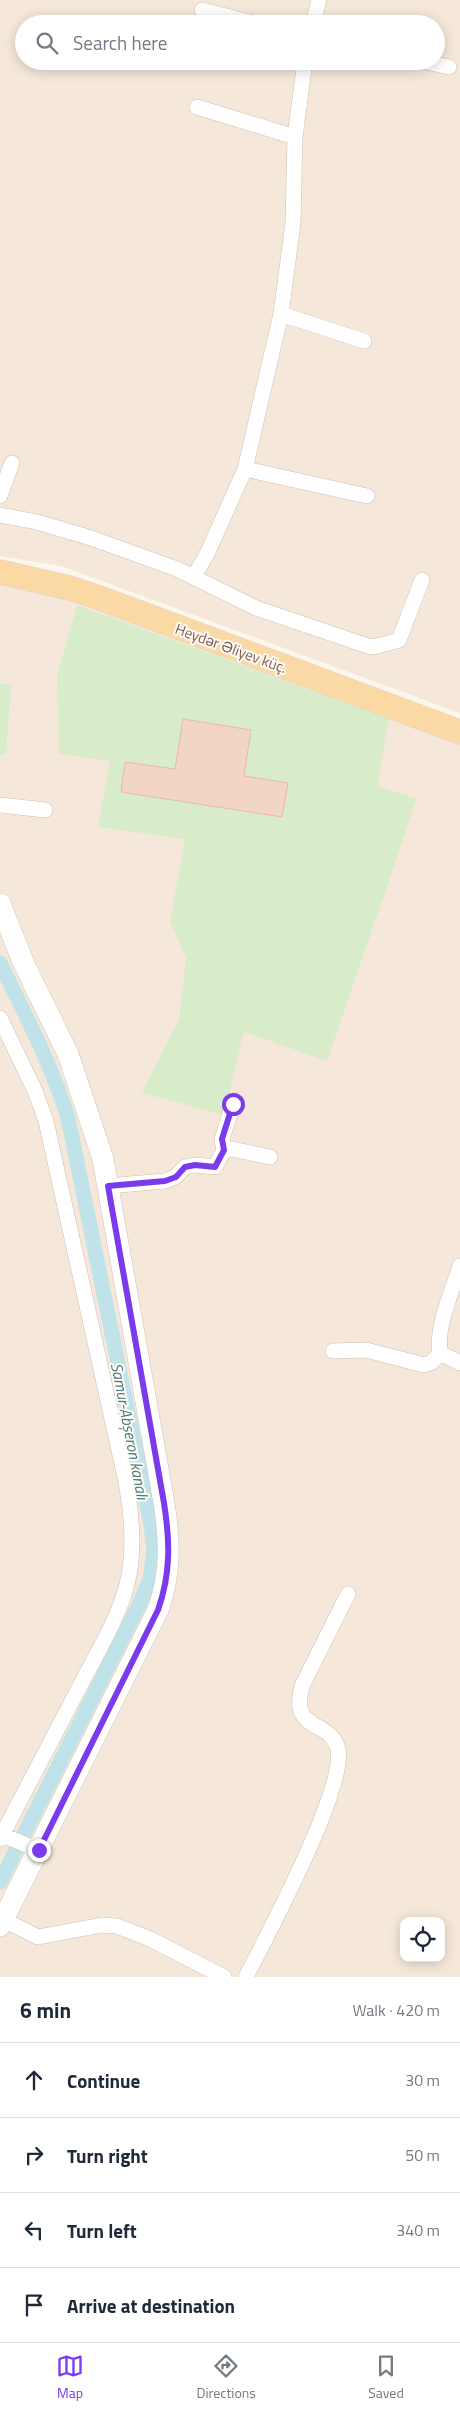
<!DOCTYPE html>
<html lang="en">
<head>
<meta charset="utf-8">
<style>
  :root { --surface:#fff; --page:#f2f2f3; --text:#1f2937; --muted:#747a83; --line:#e0e1e3; --accent:#7c3aed }
  body { margin:0; font-family:"Titillium Web",sans-serif; background:var(--page); color:var(--text) }
  .controls { position:absolute; right:15px; bottom:15px; display:grid; overflow:hidden; border-radius:10px; box-shadow:0 2px 12px #0003 }
  .controls button { width:45px; height:45px; display:grid; place-items:center; padding:0; border:0; border-bottom:1px solid var(--line); background:var(--surface); color:var(--text); font:25px sans-serif }
  .stop { position:absolute; width:15px; height:15px; margin:-11px; border:4px solid #7c3aed; border-radius:50%; background:#fff }
  .stop.end { background:#7c3aed; border-color:#fff; box-shadow:0 1px 5px #0008 }
  .list { margin:0; padding:0; list-style:none }
  h2 { display:flex; justify-content:space-between; align-items:center; height:65px; margin:0; padding:0 20px; font-size:21px }
  h2 small { font-size:16px; font-weight:400; color:var(--muted) }
  .list li { display:grid; grid-template-columns:32px 1fr auto; gap:15px; align-items:center; box-sizing:border-box; height:75px; padding:0 20px; border-top:1px solid var(--line) }
  .list b { display:block; font-size:19px; white-space:nowrap }
  .list em { font-size:16px; font-style:normal; color:var(--muted) }
  .icon { flex:none; width:28px; height:28px; fill:none; stroke:currentColor; stroke-width:2; stroke-linecap:round; stroke-linejoin:round }
  .map { position:relative; flex:none; width:460px; height:1977px; overflow:hidden }
  .search { position:absolute; background:var(--surface); box-shadow:0 2px 12px #0003; left:15px; right:15px; top:15px; height:55px; display:flex; align-items:center; gap:12px; box-sizing:border-box; padding:0 18px; border-radius:28px; color:var(--muted); font-size:19px }
  .sheet { height:365px; background:var(--surface) }
  nav { display:flex; justify-content:space-around; align-items:center; box-sizing:border-box; height:70px; border-top:1px solid var(--line); background:var(--surface); font-size:14px; color:var(--muted) }
  nav a { display:grid; justify-items:center; gap:2px }
  nav .on { color:var(--accent) }
  .map>svg:first-child { display:block }
</style>
</head>
<body>
<div class="map">
<svg width="460" height="1977" viewBox="0 0 460 1977">
  <rect width="100%" height="100%" fill="#fdf6ec"/>
  <!-- residential -->
  <path fill="#f5e8da" fill-rule="evenodd" d="M0,0H460V713L61,566L0,556ZM24,24H436V61H24Z
    M0,583L77,600L460,741V1977H0ZM404,1921H441V1958H404Z"/>
  <!-- green -->
  <path fill="#d8ecc9" d="M77,605L389,719L377,786L417,799L327,1061L244,1032L224,1115L142,1093L179,1019L186,958L170,922L185,839L98,827L110,761L59,754L57,675Z
    M0,683L11,685L6,754L0,755Z"/>
  <g fill="none" stroke-linecap="round" stroke-linejoin="round">
    <!-- canal -->
    <path stroke="#bfe3e8" stroke-width="15" d="M0,963C25,1014 51,1063 68,1118L151,1525L154,1550L150,1579L139,1605L0,1882"/>
  </g>
  <!-- building -->
  <path fill="#f3d5c3" stroke="#e6bba3" d="M183,719L251,730L244,776L288,783L282,817L121,792L125,762L175,769Z"/>
  <g fill="none" stroke-linecap="round" stroke-linejoin="round">
    <defs>
      <path id="street" d="M202,10L257,24
        M313,24L319,0
        M422,61L449,67
        M197,107L295,137
        M281,314L364,341
        M245,469L367,496
        M0,496L12,463
        M0,515L37,522L91,538L177,569L256,608L368,646L374,647L399,640L422,580
        M194,576L207,554L245,469L281,314L293,223L295,137L305,61
        M0,805L45,810
        M0,1018L35,1091L46,1121L126,1482C132,1515 135,1548 128,1580C121,1614 97,1653 81,1684C54,1736 27,1788 0,1839
        M224,1150L222,1139L233,1104
        M108,1186L165,1181L175,1177L185,1167L195,1165L215,1167L224,1150L232,1149L270,1157
        M460,1266C452,1292 436,1325 440,1353L460,1363
        M333,1351L366,1350L424,1365L432,1362L440,1353
        M2,1835L39,1850
        M4,1920L38,1937L102,1925L117,1926L150,1939L224,1977
        M246,1977C267,1935 346,1789 338,1749C331,1719 289,1733 302,1686L348,1594"/>
      <path id="secondary" d="M0,904L24,964L68,1054L103,1159L164,1503C170,1541 171,1573 158,1610L0,1926"/>
      <path id="primary" d="M0,572L70,588L97,597L460,732"/>
    </defs>
    <!-- street casing -->
    <use href="#street" stroke="#d1beb0" stroke-width="16"/>
    <!-- secondary casing -->
    <use href="#secondary" stroke="#d6c0b0" stroke-width="22"/>
    <!-- primary casing -->
    <use href="#primary" stroke="#dad1cd" stroke-width="25"/>
    <!-- street -->
    <use href="#street" stroke="#fff" stroke-width="15"/>
    <!-- secondary -->
    <use href="#secondary" stroke="#fff" stroke-width="21"/>
    <!-- primary -->
    <use href="#primary" stroke="#fbd9a5" stroke-width="24"/>
  </g>
  <g fill="none" stroke-linecap="round" stroke-linejoin="round">
    <!-- route -->
    <path stroke="#7c3aed" stroke-width="6" d="M39,1850L158,1610C171,1573 170,1541 164,1503L108,1186L165,1181L176,1177L185,1167L195,1165L215,1167L224,1150L222,1139L233,1104"/>
  </g>
  <g text-anchor="middle" dominant-baseline="central" stroke-width="4" stroke-linejoin="round" paint-order="stroke">
    <!-- street labels -->
    <g font-size="15" fill="#7a5c4d" stroke="#fffaf3">
      <text transform="translate(231 648) rotate(20)">Heydər Əliyev küç.</text>
    </g>
    <!-- water labels -->
    <g font-size="16" font-style="italic" fill="#437c86" stroke="#fffaf3">
      <text transform="translate(130 1431) rotate(79)">Samur-Abşeron kanalı</text>
    </g>
  </g>
</svg>
<div class="controls">
<button><svg class="icon" aria-label="locate" viewBox="0 0 24 24"><circle cx="12" cy="12" r="6"/><path d="M12 2v4M12 18v4M2 12h4M18 12h4"/></svg></button>
</div>
<div class="stop" style="left:233px;top:1104px"></div>
<div class="stop end" style="left:39px;top:1850px"></div>
<div class="search"><svg class="icon" aria-label="search" viewBox="0 0 24 24"><circle cx="10" cy="10" r="6"/><path d="M15 15l6 6"/></svg>Search here</div>
</div>
<section class="sheet">
<h2>6 min<small>Walk · 420 m</small></h2>
<ul class="list">
<li><svg class="icon" aria-label="ahead" viewBox="0 0 24 24"><path d="M12 20V5M6 11l6-6 6 6"/></svg><div><b>Continue</b></div><em>30 m</em></li>
<li><svg class="icon" aria-label="right" viewBox="0 0 24 24"><path d="M7 20v-9h11M14 6l5 5-5 5"/></svg><div><b>Turn right</b></div><em>50 m</em></li>
<li><svg class="icon" aria-label="left" viewBox="0 0 24 24"><path d="M17 20v-9H6M10 6l-5 5 5 5"/></svg><div><b>Turn left</b></div><em>340 m</em></li>
<li><svg class="icon" aria-label="arrive" viewBox="0 0 24 24"><path d="M6 21V4h12l-3 4 3 4H6"/></svg><div><b>Arrive at destination</b></div></li>
</ul>
</section>
<nav>
<a class="on"><svg class="icon" aria-label="map" viewBox="0 0 24 24"><path d="M3 6l6-2 6 2 6-2v14l-6 2-6-2-6 2zM9 4v14M15 6v14"/></svg>Map</a>
<a><svg class="icon" aria-label="directions" viewBox="0 0 24 24"><path d="M12 3l9 9-9 9-9-9zM9 14v-3h6M13 9l2 2-2 2"/></svg>Directions</a>
<a><svg class="icon" aria-label="saved" viewBox="0 0 24 24"><path d="M7 4h10v16l-5-4-5 4z"/></svg>Saved</a>
</nav>
</body>
</html>
